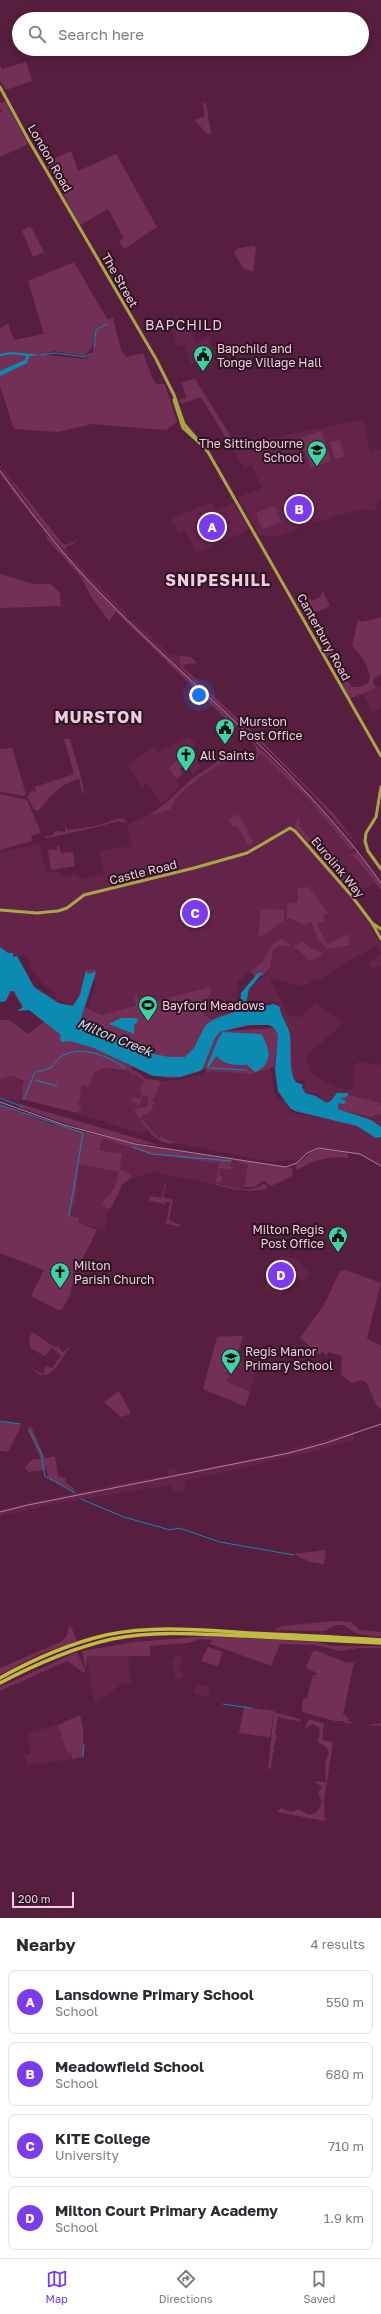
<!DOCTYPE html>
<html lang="en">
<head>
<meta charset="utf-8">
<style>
  :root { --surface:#fff; --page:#f2f2f3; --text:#2b2b33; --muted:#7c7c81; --line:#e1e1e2; --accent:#7c3aed }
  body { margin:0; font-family:"Golos Text",sans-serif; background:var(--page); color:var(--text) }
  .scale { position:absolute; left:12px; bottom:10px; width:62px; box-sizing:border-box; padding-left:4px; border:2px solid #f1ccde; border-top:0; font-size:11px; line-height:14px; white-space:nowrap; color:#f1ccde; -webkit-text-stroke:3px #2d1422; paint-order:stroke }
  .you { position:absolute; left:199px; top:695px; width:14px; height:14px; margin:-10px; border:3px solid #fff; border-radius:50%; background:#1a73e8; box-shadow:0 0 0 6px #1a73e833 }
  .badge { display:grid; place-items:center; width:26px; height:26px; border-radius:50%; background:var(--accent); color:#fff; font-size:13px; font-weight:700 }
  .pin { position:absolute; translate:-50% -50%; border:2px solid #fff; box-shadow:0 1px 4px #0006 }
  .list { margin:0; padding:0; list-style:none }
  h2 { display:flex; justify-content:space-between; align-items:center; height:52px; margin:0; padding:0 16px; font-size:17px }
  h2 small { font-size:13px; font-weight:400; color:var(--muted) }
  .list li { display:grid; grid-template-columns:26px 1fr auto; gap:12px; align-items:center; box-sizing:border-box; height:64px; margin:0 8px 8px; padding:0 8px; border:1px solid var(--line); border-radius:8px }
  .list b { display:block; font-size:15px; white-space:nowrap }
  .list p { margin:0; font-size:13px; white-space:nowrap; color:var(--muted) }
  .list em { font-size:13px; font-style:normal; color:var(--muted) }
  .icon { flex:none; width:22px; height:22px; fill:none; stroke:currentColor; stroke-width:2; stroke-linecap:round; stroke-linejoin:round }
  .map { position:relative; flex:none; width:381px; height:1918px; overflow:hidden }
  .search { position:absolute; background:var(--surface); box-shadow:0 2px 10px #0003; left:12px; right:12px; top:12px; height:44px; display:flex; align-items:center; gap:10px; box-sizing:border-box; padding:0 14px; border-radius:22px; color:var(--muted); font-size:15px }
  .sheet { height:340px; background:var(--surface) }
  nav { display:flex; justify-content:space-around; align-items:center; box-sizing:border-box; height:56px; border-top:1px solid var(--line); background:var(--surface); font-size:11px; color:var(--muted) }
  nav a { display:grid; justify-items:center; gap:2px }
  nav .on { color:var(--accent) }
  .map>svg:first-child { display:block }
</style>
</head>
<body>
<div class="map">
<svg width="381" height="1918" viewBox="0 0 381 1918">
  <rect width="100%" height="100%" fill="#571e3f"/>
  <!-- built -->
  <path fill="#64244a" d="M188,322L195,342L210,337L213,355L208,359L191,364L185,345L176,347L171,328Z
    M363,420L370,452L381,449V498L374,510H361L338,515L272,538L264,535L260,536L238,497L262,488L251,465L244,468L231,446Z
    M0,465L74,559L130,617L124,620L69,563L0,476Z
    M211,502L216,510L234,503L249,530L196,553L185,530L178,533L175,524L172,525L170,519Z
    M130,620H134L170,654L180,656L182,665L239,720L235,728L126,622Z
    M381,686V707L373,712L362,694Z
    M189,737L196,745L190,750L202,767L193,774L181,757L168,768L180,785L162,804L146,783L142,787L141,785L127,764L155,747L158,752Z
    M263,750L307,795L350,845L375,883L351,899L371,926L374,936L381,943V966L371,968L369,964L381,953L376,946L336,968L320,981L317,979L302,987L269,977L288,1014L299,1018L315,1003L344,1022L306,1056L312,1074L324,1082L349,1091L353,1086L355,1065L358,1062L381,1065V1127L371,1120L338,1109L348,1093L339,1091L329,1102L322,1101L319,1095L303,1091L306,1080L297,1081L293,1078L291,1066V1043L287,1041L282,1015L278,1011L280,1007L278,1003L273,1001L250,1007L244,1002L243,998L249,988L270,971L273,950L277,946L268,950L263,961L238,981L237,997L239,1008L212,1019L204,1014L203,1010L212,988L210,987L140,1005L137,994H134L137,1006L102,1015L88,1008L97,980H93L95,969L86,970L75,1004L61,1002L55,997V991L44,986L31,967L27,955L13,957V953H8L0,947V853L39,844L46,872H59L61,877L76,874L82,879L104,874L99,851L132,846L127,826L128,824L145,817L162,807L194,777L218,763L256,757Z
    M104,1068L121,1071L133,1070L146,1079L163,1081L178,1080L213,1071L251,1074L271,1068L274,1092L278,1101L283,1100L292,1113L339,1121L362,1128L377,1139L381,1137V1165L359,1154L318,1147L305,1154L296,1163L295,1159L273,1162L165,1141L158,1138L148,1129L142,1134L77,1113L83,1106L78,1104V1093L82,1085L94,1072Z
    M12,1076L25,1083L18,1103L0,1097V1078Z
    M102,1138L149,1154L217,1162L220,1160L233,1161L248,1165L243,1190L153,1172L129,1179L120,1169L122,1154L99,1150Z
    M79,1164L122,1173V1183L109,1206L105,1231L79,1223L77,1218L69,1215Z
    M280,1256L294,1258L310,1273L303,1281L292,1275L280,1295L264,1289Z
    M217,1336H244L236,1359L257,1368L245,1407L203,1389Z
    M355,1431L353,1440L319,1450L185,1481V1489L183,1491L173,1492L170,1485L49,1505L0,1516V1510L25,1504L141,1479L168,1476V1469L174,1468L180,1473L272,1455Z
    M128,1654L131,1683L119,1686L94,1703L87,1656Z
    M176,1655L182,1658L179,1669L183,1672L182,1679L174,1678V1667L171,1665Z
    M197,1685L209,1686L210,1698L193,1693Z
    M58,1724L67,1752L71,1751L72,1759L27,1766L25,1755L31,1754L27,1734Z"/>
  <!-- green -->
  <path fill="#733057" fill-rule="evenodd" d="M26,62L32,81L6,90L0,80V64L2,69Z
    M5,101L28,144L0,157V112L3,111L0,109V103Z
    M206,102L211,135L206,133L195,120L205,116L203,104Z
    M71,151L78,171L116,154L157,227L124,249L119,241L124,238L108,209L80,225L47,165L49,161Z
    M30,227L32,229L44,252L33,257L22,231Z
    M254,246L256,248L253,272L243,268L234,252L239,248Z
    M74,262L107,319L113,318L121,350L126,357L143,353L154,382L157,384H165L177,422L166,430L92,424L57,432L14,429L0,386V329L8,323L14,340L44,334L28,281ZM96,331L94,350L86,359L45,355L53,351L85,356L92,347Z
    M195,379L236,445L231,446L201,397L182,404L179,400L187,398L182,384L180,383Z
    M321,431L331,461L311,468L300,438Z
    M340,440L345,456L335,459L330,442Z
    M0,465L62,543L67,545L83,537L64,549L47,530Z
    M275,506L281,522L262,529L256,513Z
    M46,534L114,608L232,719L236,725L235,728L116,612L109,621L92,598L80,576L47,539Z
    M0,574L34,584H51L60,593L61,606L0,608Z
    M323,591L330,606L317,612L312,622L326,648L338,654L332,659L328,658L296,601L307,595L312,601L320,597Z
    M381,617V674L374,678L373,682L376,688L349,699L334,664L342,660V674L352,687H360L369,682C373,671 360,653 352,646L358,620L362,622Z
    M180,656L191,657L197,663L182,665L183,667L239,720L237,721L184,671L181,667Z
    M244,723L334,814L359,847L310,792L243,725Z
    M239,729L309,795L355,849H350L309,799L260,753L257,759C248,760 238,757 229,760C216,765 171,795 171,809L153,815L152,813C168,803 179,790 193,778C204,770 217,765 225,753L249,757L257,755C257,745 249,738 242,733L239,734Z
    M64,739H70C73,753 86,785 83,796L79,779C63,782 49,797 38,811L34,809L27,797L31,791L36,792L35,787L74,774Z
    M12,748L26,794L25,796L0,792V749Z
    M181,757L186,764L180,769L183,774L176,779L168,768Z
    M0,794L27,800L41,833L31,836L32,841L0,850Z
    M238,814L254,842L248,845L237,825L233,827L229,820Z
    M300,817L299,823L301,829L329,859V861L322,857L295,827V823Z
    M120,818L126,820L123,823L119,821C95,828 71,833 46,838L44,836H51L56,831L65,832V826L68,830L96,826Z
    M57,846H59L61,853L73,852L75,866L51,870L48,850H57Z
    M357,852L381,884V890L354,856H349Z
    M333,861L355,889L353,892H351L328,863Z
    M309,887L328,913L323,916L325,920L317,924L327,945L348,934L350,945L327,949L318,939L311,921L304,925L291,918H287V904L298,902V888Z
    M261,909L284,910V920L268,933L258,937Z
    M281,939L292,946H278L273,950L270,968L262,977L261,975L249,989L246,1003L248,1007C258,1011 269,1002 279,1006L280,1013L290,1034L293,1078L296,1082L303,1085L302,1087L305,1093C315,1095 322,1102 329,1102L337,1093L342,1092L338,1095L333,1103L296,1104L280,1019H224L201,1059L148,1057L147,1053L74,1032L0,947L8,953H13V957L17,956L34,987L65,1006L76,1004L86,970L95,969L96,972L85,1007L101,1015L136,1006L134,995L137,994L140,1005L210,987L212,988L203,1010L204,1015L212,1019L209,1022L220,1015L240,1010L241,993L255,977L250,971L263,961L272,945Z
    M303,941L309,948L323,953L316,959L309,960L294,946Z
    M10,968L129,1064H127L132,1067L131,1070L138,1072L146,1079L161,1081L153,1101L157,1105L153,1104L152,1110L140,1117L159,1139L163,1131L161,1137L177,1143C154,1147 144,1124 134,1110L147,1106L149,1097L143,1095L138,1108L137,1103L132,1102L133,1097L140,1099L142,1093L140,1089L144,1081L133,1072V1077L130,1071L104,1068L94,1072L89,1087L82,1085L79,1093L82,1094L78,1104L83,1106L77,1113L21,1099L24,1081L12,1076L0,1079V1020H9L28,1034L44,1022L29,1010L17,1011L21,1010L22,1006L12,991L6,1001L0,1002Z
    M279,1020L280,1078L333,1111L381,1137L376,1138L357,1126L295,1111L290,1108L279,1093L275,1075L278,1037L274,1067L251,1074L213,1071L207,1073L204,1067C201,1073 196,1072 191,1074C166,1084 152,1073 130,1065L131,1062L175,1069L214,1030ZM257,1024H267L275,1028L223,1031Z
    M349,1095L377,1102L381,1106V1115L379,1113L372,1117L340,1110L368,1119L363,1120L338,1109V1099Z
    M18,1103L37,1109L159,1145C119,1144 60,1121 21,1108Z
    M0,1105L51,1124L143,1146L292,1168L293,1172L292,1176L271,1186L264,1181L254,1187H244L248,1165L232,1160L230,1166L233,1167V1170L220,1168L219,1175L223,1176L221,1183L217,1182V1184C233,1187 249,1194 263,1184L268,1186L266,1189C249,1193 232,1189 215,1185L220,1161L218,1163L149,1154L102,1138L99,1150L122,1154L120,1169L130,1174L131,1177L122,1185L111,1208L107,1209L102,1204C103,1199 105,1201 108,1197C114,1190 118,1180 119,1172L79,1164L75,1199L69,1215L78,1218L79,1223L97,1230L74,1276L76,1284H73L70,1293L71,1294L62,1310H58L31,1296L44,1270L0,1253Z
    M318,1149L347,1153L349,1158C329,1155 314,1160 297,1170L295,1166L311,1152Z
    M155,1181L166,1184L163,1197L173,1200L169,1220L180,1225V1227L163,1223H166L170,1202H166L165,1204L149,1201L150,1196L161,1198L165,1184Z
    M346,1270L381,1283L367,1338L381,1346V1409L377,1406L366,1382L361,1380L352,1383L341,1374L342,1356L328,1352L327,1355L322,1352L320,1355L300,1338L324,1305L340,1271Z
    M32,1332L56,1348L59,1345V1348L63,1352L70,1347L55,1369L48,1374L40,1375L29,1367L43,1374L46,1366L52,1368L61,1356L52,1347L45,1356L30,1348L29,1339Z
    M243,1336L235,1360L226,1373L222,1372L229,1376L226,1381L250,1392L245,1406L203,1389L217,1337Z
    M119,1391L131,1414L121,1417L104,1402Z
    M0,1422H12L21,1426L8,1452L0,1451Z
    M31,1426L45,1458L55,1456L58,1476L66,1479V1483L74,1488L75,1492L49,1479L45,1465V1470L28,1472L25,1467L33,1459H41L43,1464L29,1432L28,1428Z
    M326,1550L324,1564L309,1562L294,1554Z
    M336,1621L351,1622L359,1630L381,1632V1637L358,1634L344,1625H336L325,1631H319L274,1630L282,1626Z
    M70,1624L77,1641L37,1655L0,1675V1668L61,1642L66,1637Z
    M208,1636L317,1642L332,1646H381V1648H358L341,1651L315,1645L280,1644L271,1666L210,1644L212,1640L200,1639L188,1643L150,1646V1656H87L86,1669L82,1651L134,1642Z
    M208,1647L223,1652L218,1666L201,1661Z
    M315,1650L347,1663L348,1662L354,1663L343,1714L348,1718V1721C358,1726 369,1725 381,1723V1726L345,1723L344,1721H335L302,1712L303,1698H307L313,1675H316L317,1673L306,1668L312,1653Z
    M77,1652L85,1670L84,1673L67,1661L0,1691V1687Z
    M244,1707L274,1711L270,1737L239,1733Z
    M274,1712L300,1719L301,1722L278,1717L275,1734L278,1737L276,1738L273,1750L276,1751L273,1752L271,1768L268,1770Z
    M80,1715L83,1729V1757L72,1759L71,1752H67L58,1725Z
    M309,1719L324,1724L322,1740L333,1742L324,1801L325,1821L277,1812L281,1808L291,1812L299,1809L309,1815C320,1812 325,1804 318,1794L322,1787L313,1781L326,1782L325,1764L329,1752L325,1746L317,1742L320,1734L319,1728L313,1724L305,1729Z"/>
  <!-- water -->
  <path fill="#0b8bb2" d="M11,352L41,355L29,356L27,363L0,376V371L25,360L26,356L11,354L0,356V354Z
    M0,947L8,953H13V957L17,956L34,987L58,1003L73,1006L80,995L86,970L88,974L96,972L81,1018L106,1034L146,1051L148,1053L169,1057H185L194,1048L205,1026L212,1020L240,1010L241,993L257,974L263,972L249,989L246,1003L250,1009L274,1004L280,1007C280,1017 289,1025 290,1036C292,1050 287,1070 296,1082L303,1085L302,1087L305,1093L316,1096L326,1103L331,1101L337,1093H348V1096L340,1099L346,1101L344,1104L338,1103V1109L371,1120L381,1127V1137L376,1138L357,1126L295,1111L290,1108L278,1091L275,1068L278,1035L275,1029L270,1025H248L220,1032L215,1038L202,1070L180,1077L153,1076L94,1048L70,1041L61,1042L60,1034L29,1010L17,1011L23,1007L14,991H10L6,1001L0,1002Z
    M121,1018H137L138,1022L134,1024V1034L109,1024Z
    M223,1032L261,1034C271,1049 273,1064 255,1072L246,1064L248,1061L245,1065C233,1065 225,1065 216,1056L208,1068L207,1066C212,1057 217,1037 223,1032Z"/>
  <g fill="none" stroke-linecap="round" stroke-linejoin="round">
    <!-- stream -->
    <path stroke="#0b8bb2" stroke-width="1" d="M94,348L96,330L107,324
      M41,355L56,353L85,357L90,354
      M208,1068L246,1070
      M38,1072L52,1067C67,1040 105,1053 125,1068
      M35,1080L57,1086
      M0,1098L23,1107
      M24,1099L35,1072
      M0,1105L83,1133L69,1216
      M133,1147L152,1154L231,1161
      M0,1421L20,1424
      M29,1430L41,1453L45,1476L75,1493
      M81,1499L124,1517L170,1530L179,1528L220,1542L294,1555
      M223,1704L251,1708
      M83,1757L84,1744"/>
    <!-- major -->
    <path stroke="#a9a644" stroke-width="3" d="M0,87L28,139L156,359L174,395L184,424L208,452L381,756
      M174,400L183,428L203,446
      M381,787L376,817L366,833L365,841L368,851L381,869
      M0,910L37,913L58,911L67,908L84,895L194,868L247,853L290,828L295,831L351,895L372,923L381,939
      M372,923L381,929"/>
    <!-- highway -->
    <path stroke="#c0bb41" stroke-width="3.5" d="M0,1678C34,1659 68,1644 106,1635C154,1625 200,1630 248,1633C292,1635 337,1637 381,1640
      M0,1683C36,1664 72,1648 112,1639C156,1630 201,1634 245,1636C290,1638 336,1641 381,1643"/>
    <!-- rail -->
    <path stroke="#af829a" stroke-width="1" d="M0,471C31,513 63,555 100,593C194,689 303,772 381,883
      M0,1102L64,1125L135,1144L286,1167L297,1163L307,1153L318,1148L360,1154L381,1166
      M0,1512L28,1505L289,1453L326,1443L381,1424"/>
  </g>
  <!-- icons -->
  <defs>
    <symbol id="civic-pin" viewBox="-11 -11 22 30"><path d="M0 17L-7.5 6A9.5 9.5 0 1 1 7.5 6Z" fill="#3bd4a4" stroke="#2d1422"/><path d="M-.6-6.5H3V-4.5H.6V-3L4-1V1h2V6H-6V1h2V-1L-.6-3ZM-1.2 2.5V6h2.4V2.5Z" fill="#111"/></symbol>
    <symbol id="school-pin" viewBox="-11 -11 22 30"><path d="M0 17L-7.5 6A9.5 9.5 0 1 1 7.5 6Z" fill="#3bd4a4" stroke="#2d1422"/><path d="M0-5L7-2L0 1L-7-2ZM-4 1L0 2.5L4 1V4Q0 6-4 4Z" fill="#111"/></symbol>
    <symbol id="church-pin" viewBox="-11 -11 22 30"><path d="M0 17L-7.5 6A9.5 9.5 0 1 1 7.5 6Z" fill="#3bd4a4" stroke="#2d1422"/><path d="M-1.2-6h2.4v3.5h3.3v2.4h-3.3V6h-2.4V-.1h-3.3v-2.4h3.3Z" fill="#111"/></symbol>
    <symbol id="stadium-pin" viewBox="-11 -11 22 30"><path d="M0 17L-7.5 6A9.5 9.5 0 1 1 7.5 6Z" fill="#3bd4a4" stroke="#2d1422"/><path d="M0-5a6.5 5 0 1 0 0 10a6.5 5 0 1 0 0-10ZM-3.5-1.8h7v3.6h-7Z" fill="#111"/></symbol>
  </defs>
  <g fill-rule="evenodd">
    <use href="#civic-pin" x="192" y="344" width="22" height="30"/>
    <use href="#school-pin" x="306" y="439" width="22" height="30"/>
    <use href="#civic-pin" x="214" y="717" width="22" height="30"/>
    <use href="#church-pin" x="175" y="744" width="22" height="30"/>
    <use href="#stadium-pin" x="137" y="994" width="22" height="30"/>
    <use href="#civic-pin" x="327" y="1225" width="22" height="30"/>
    <use href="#church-pin" x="49" y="1261" width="22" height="30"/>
    <use href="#school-pin" x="220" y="1347" width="22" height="30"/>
  </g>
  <g text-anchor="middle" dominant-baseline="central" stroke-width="4" stroke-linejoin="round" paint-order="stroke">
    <!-- street labels -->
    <g font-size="12" fill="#f1ccde" stroke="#2d1422">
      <text transform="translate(50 158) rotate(60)">London Road</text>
      <text transform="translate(120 280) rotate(60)">The Street</text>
      <text transform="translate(324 637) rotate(61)">Canterbury Road</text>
      <text transform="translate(338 867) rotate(50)">Eurolink Way</text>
      <text transform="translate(143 872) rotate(-14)">Castle Road</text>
    </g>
    <!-- poi labels -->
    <g font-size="12" fill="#f1ccde" stroke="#2d1422" text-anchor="start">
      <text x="217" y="348">Bapchild and<tspan x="217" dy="14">Tonge Village Hall</tspan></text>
      <text x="303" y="443" text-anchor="end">The Sittingbourne<tspan x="303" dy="14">School</tspan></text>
      <text x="239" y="721">Murston<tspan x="239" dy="14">Post Office</tspan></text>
      <text x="200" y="755">All Saints</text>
      <text x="162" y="1005">Bayford Meadows</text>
      <text x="324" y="1229" text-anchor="end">Milton Regis<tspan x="324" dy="14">Post Office</tspan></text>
      <text x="74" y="1265">Milton<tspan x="74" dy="14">Parish Church</tspan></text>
      <text x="245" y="1351">Regis Manor<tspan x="245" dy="14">Primary School</tspan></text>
    </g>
    <!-- water labels -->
    <g font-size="13" font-style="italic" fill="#c5e1ee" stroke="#2d1422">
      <text transform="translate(115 1037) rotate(22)">Milton Creek</text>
    </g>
    <!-- quarter labels -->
    <g font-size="14" letter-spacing="1" fill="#f1ccde" stroke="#2d1422">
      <text x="184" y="324">BAPCHILD</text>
    </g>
    <!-- district labels -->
    <g font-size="16" font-weight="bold" letter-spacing="1" fill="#f1ccde" stroke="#2d1422">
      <text x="218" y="580">SNIPESHILL</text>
      <text x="99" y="717">MURSTON</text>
    </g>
  </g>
</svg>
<div class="scale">200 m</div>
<div class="you"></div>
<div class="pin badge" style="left:212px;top:527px">A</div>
<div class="pin badge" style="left:299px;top:509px">B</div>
<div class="pin badge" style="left:195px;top:913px">C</div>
<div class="pin badge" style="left:281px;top:1275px">D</div>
<div class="search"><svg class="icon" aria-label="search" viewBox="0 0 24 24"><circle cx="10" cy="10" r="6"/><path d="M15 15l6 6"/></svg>Search here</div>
</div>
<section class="sheet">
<h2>Nearby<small>4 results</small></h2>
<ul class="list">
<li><span class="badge">A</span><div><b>Lansdowne Primary School</b><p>School</p></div><em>550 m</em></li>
<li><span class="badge">B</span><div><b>Meadowfield School</b><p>School</p></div><em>680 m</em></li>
<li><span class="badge">C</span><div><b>KITE College</b><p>University</p></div><em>710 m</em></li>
<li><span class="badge">D</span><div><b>Milton Court Primary Academy</b><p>School</p></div><em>1.9 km</em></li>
</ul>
</section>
<nav>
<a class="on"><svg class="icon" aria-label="map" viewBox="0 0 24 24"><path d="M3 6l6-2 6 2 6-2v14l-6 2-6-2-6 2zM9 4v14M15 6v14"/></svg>Map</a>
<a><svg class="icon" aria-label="directions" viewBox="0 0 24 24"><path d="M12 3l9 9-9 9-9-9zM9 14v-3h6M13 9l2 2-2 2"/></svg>Directions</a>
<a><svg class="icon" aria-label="saved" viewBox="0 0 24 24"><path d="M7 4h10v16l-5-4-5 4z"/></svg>Saved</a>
</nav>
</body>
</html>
